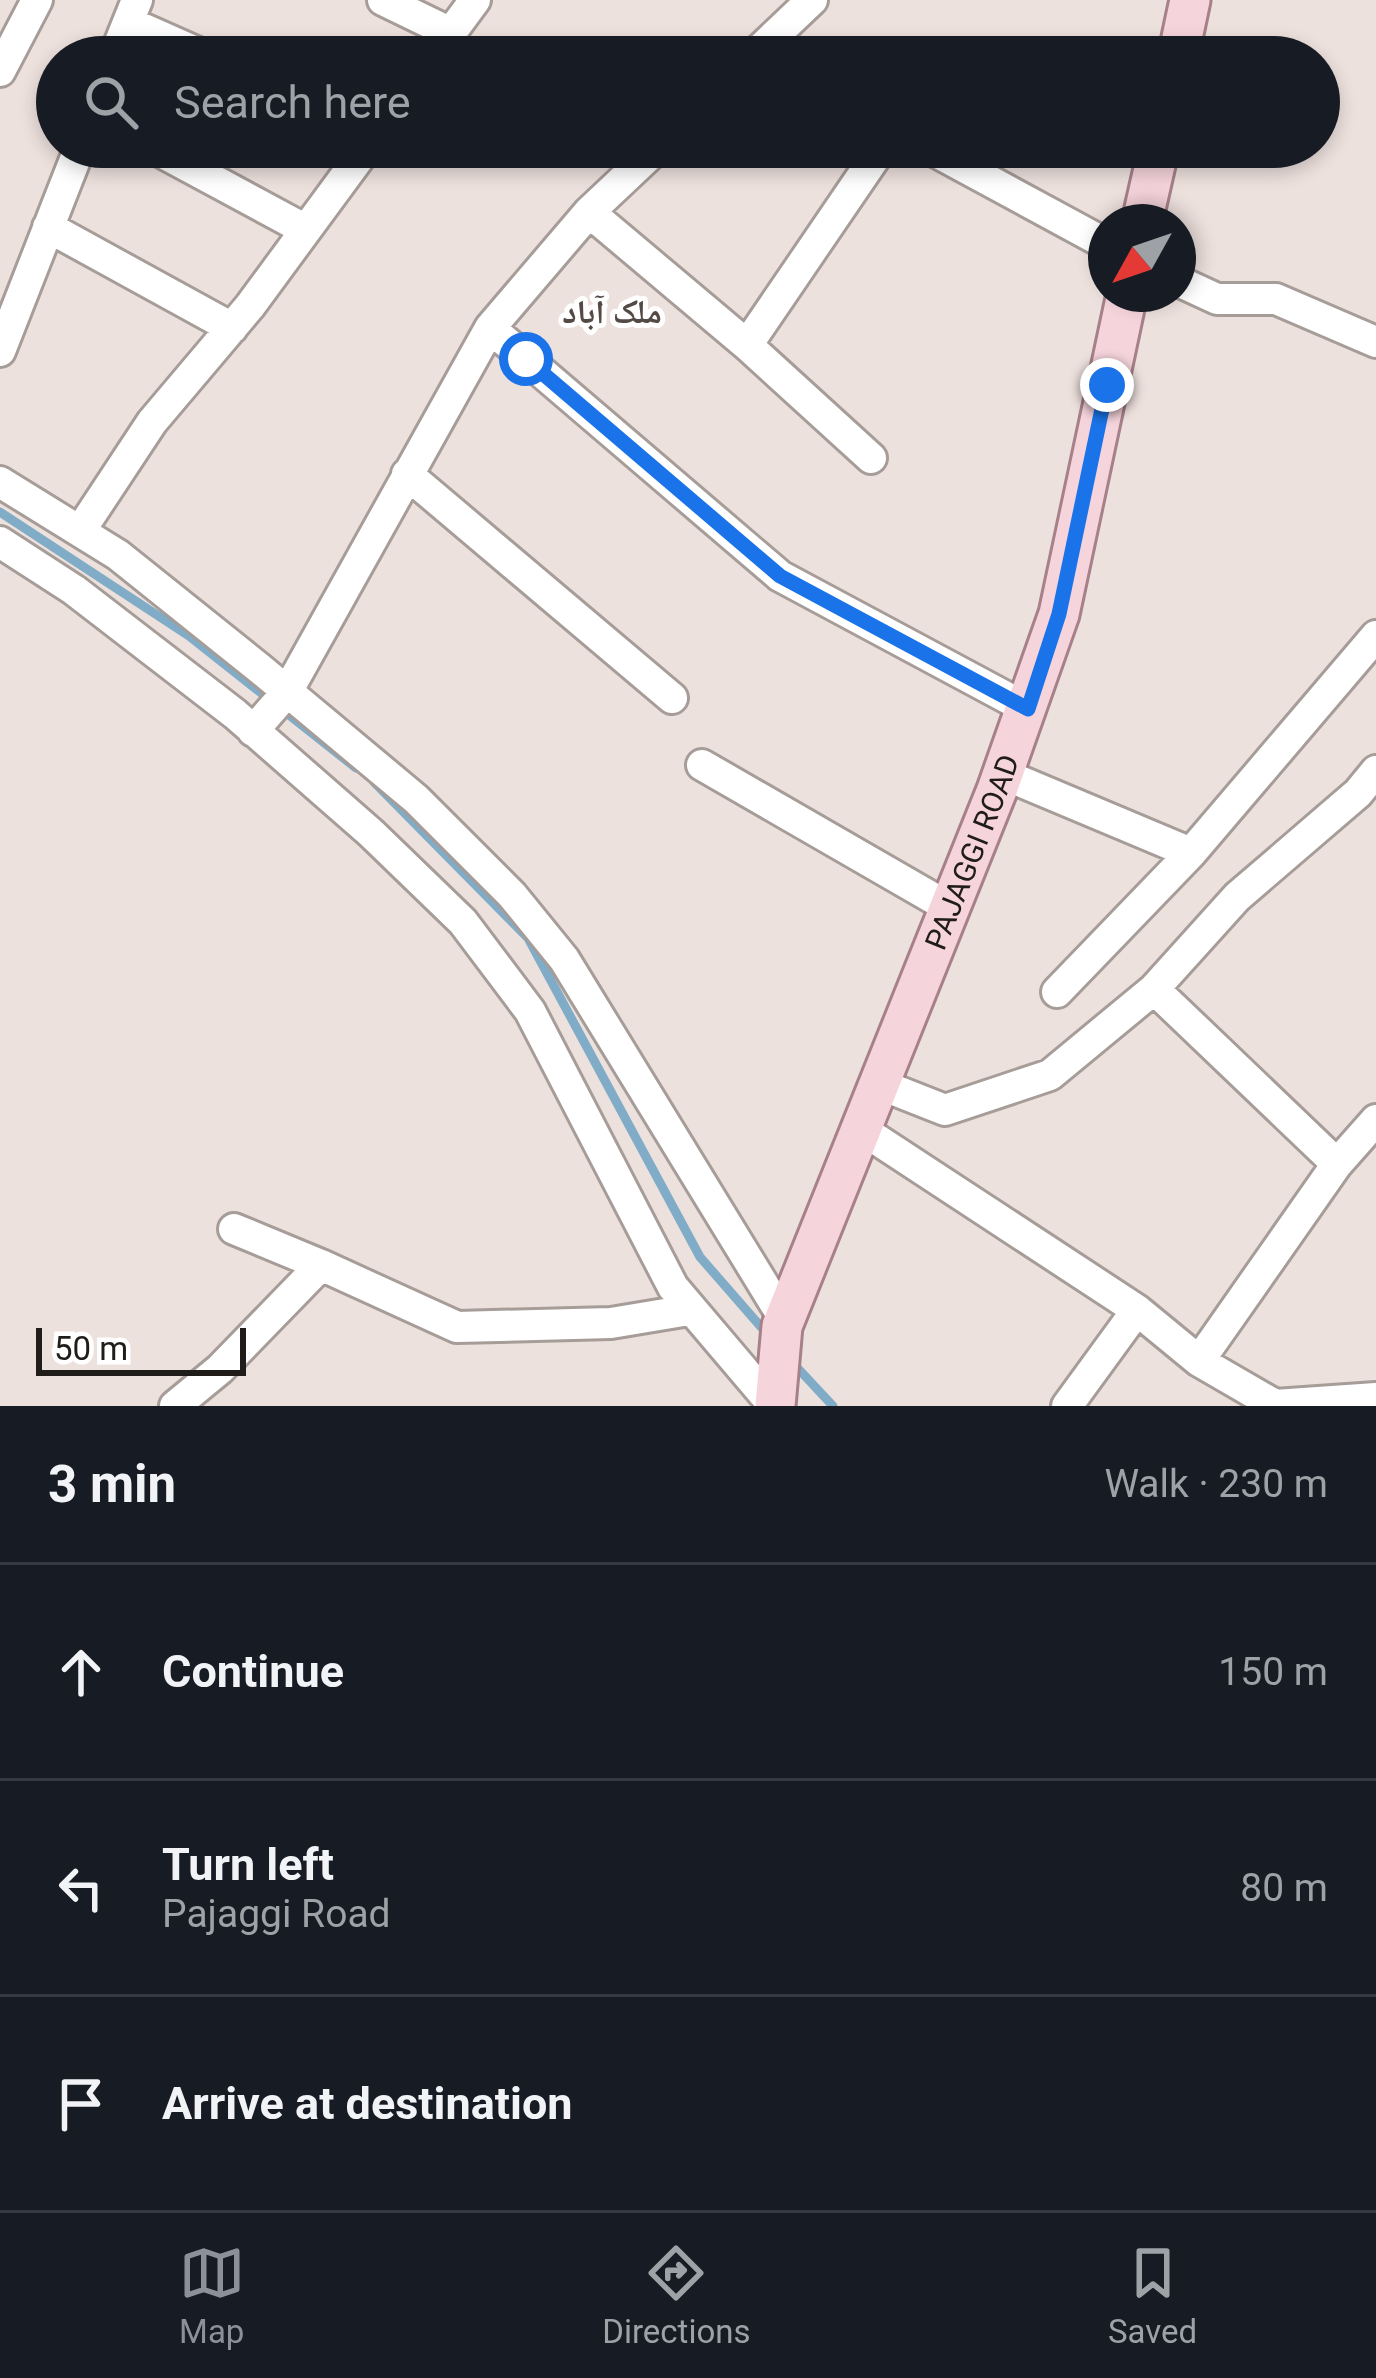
<!DOCTYPE html>
<html lang="en">
<head>
<meta charset="utf-8">
<style>
  :root { --surface:#171b24; --page:#242831; --text:#f1f3f6; --muted:#9ea1a6; --line:#363941; --accent:#8c9099 }
  body { margin:0; font-family:Roboto,"Noto Naskh Arabic",sans-serif; background:var(--page); color:var(--text) }
  .compass { position:absolute; left:1088px; top:204px; width:108px; height:108px; border-radius:50%; background:var(--surface); box-shadow:0 6px 18px #0003; rotate:230deg }
  .scale { position:absolute; left:36px; bottom:30px; width:210px; box-sizing:border-box; padding-left:12px; border:6px solid #201c1a; border-top:0; font-size:33px; line-height:42px; white-space:nowrap; color:#201c1a; -webkit-text-stroke:9px #fff; paint-order:stroke }
  .stop { position:absolute; width:36px; height:36px; margin:-27px; border:9px solid #1a73e8; border-radius:50%; background:#fff }
  .stop.end { background:#1a73e8; border-color:#fff; box-shadow:0 3px 12px #0008 }
  .list { margin:0; padding:0; list-style:none }
  h2 { display:flex; justify-content:space-between; align-items:center; height:156px; margin:0; padding:0 48px; font-size:51px }
  h2 small { font-size:39px; font-weight:400; color:var(--muted) }
  .list li { display:grid; grid-template-columns:78px 1fr auto; gap:36px; align-items:center; box-sizing:border-box; height:216px; padding:0 48px; border-top:3px solid var(--line) }
  .list b { display:block; font-size:45px; white-space:nowrap }
  .list p { margin:0; font-size:39px; white-space:nowrap; color:var(--muted) }
  .list em { font-size:39px; font-style:normal; color:var(--muted) }
  .icon { flex:none; width:66px; height:66px; fill:none; stroke:currentColor; stroke-width:2; stroke-linecap:round; stroke-linejoin:round }
  .map { position:relative; flex:none; width:1376px; height:1406px; overflow:hidden }
  .search { position:absolute; background:var(--surface); box-shadow:0 6px 18px #0003; left:36px; right:36px; top:36px; height:132px; display:flex; align-items:center; gap:30px; box-sizing:border-box; padding:0 42px; border-radius:66px; color:var(--muted); font-size:45px }
  .sheet { height:804px; background:var(--surface) }
  nav { display:flex; justify-content:space-around; align-items:center; box-sizing:border-box; height:168px; border-top:3px solid var(--line); background:var(--surface); font-size:33px; color:var(--muted) }
  nav a { display:grid; justify-items:center; gap:6px }
  nav .on { color:var(--accent) }
  .map>svg:first-child { display:block }
</style>
</head>
<body>
<div class="map">
<svg width="1376" height="1406" viewBox="0 0 1376 1406">
  <rect width="100%" height="100%" fill="#ede1dd"/>
  <g fill="none" stroke-linecap="round" stroke-linejoin="round">
    <!-- stream -->
    <path stroke="#80acc7" stroke-width="9" d="M0,512L189,636L356,768
      M374,782L528,938L700,1257L768,1335
      M791,1361L833,1406"/>
    <defs>
      <path id="minor" d="M383,0L451,33
        M128,22L207,57
        M114,57L137,0
        M433,57L475,0
        M752,57L812,0
        M0,71L37,0
        M152,147L306,230
        M927,147L1106,244
        M589,212L747,345L871,458
        M48,227L232,328
        M1178,281L1217,299H1276L1376,342
        M490,328L780,576L1028,709
        M747,345L882,147
        M0,351L80,147
        M407,474L672,698
        M0,482L118,555L259,668L416,799L512,895L564,959L785,1320
        M80,531L152,422L250,306L367,147
        M0,542L74,590L235,714L371,833L463,922L530,1011L673,1287L774,1406
        M253,731L287,692L490,328L589,212L658,147
        M702,765L950,908
        M1003,774L1191,853
        M1154,989L1337,1164
        M1057,992L1191,853L1376,636
        M879,1084L945,1110L1050,1075L1154,989L1237,897L1358,793L1376,771
        M861,1129L1137,1310L1199,1361L1275,1405L1376,1398
        M234,1229L321,1265
        M1199,1361L1337,1164L1376,1120
        M175,1406L220,1369L321,1265L457,1327L611,1323L689,1310
        M1067,1406L1137,1310"/>
      <g id="major">
        <path d="M1178,57L1190,0"/>
        <path d="M1142,222L1159,147"/>
        <path id="s1" d="M775,1406L782,1326L997,790L1059,614L1127,294"/>
      </g>
    </defs>
    <!-- minor casing -->
    <use href="#minor" stroke="#a69c98" stroke-width="36"/>
    <!-- major casing -->
    <use href="#major" stroke="#a78189" stroke-width="45"/>
    <!-- minor -->
    <use href="#minor" stroke="#fff" stroke-width="30"/>
    <!-- major -->
    <use href="#major" stroke="#f6d4dc" stroke-width="39"/>
  </g>
  <g fill="none" stroke-linecap="round" stroke-linejoin="round">
    <!-- route -->
    <path stroke="#1a73e8" stroke-width="15" d="M526,359L780,576L1028,709L1059,614L1107,385"/>
  </g>
  <g text-anchor="middle" dominant-baseline="central" stroke-width="10" stroke-linejoin="round" paint-order="stroke">
    <!-- street labels -->
    <g font-size="30" fill="#201c1a" stroke="#fff">
      <text stroke="none"><textPath href="#s1" startOffset="591">PAJAGGI ROAD</textPath></text>
    </g>
    <!-- neighbourhood labels -->
    <g font-size="33" font-weight="bold" fill="#534a46" stroke="#fff">
      <text x="612" y="311">ملک آباد</text>
    </g>
  </g>
</svg>
<svg class="compass" viewBox="-18 -18 36 36"><path d="M0-13l5 13h-10z" fill="#e53935"/><path d="M0 13l5-13h-10z" fill="#9ea1a6"/></svg>
<div class="scale">50 m</div>
<div class="stop" style="left:526px;top:359px"></div>
<div class="stop end" style="left:1107px;top:385px"></div>
<div class="search"><svg class="icon" aria-label="search" viewBox="0 0 24 24"><circle cx="10" cy="10" r="6"/><path d="M15 15l6 6"/></svg>Search here</div>
</div>
<section class="sheet">
<h2>3 min<small>Walk · 230 m</small></h2>
<ul class="list">
<li><svg class="icon" aria-label="ahead" viewBox="0 0 24 24"><path d="M12 20V5M6 11l6-6 6 6"/></svg><div><b>Continue</b></div><em>150 m</em></li>
<li><svg class="icon" aria-label="left" viewBox="0 0 24 24"><path d="M17 20v-9H6M10 6l-5 5 5 5"/></svg><div><b>Turn left</b><p>Pajaggi Road</p></div><em>80 m</em></li>
<li><svg class="icon" aria-label="arrive" viewBox="0 0 24 24"><path d="M6 21V4h12l-3 4 3 4H6"/></svg><div><b>Arrive at destination</b></div></li>
</ul>
</section>
<nav>
<a class="on"><svg class="icon" aria-label="map" viewBox="0 0 24 24"><path d="M3 6l6-2 6 2 6-2v14l-6 2-6-2-6 2zM9 4v14M15 6v14"/></svg>Map</a>
<a><svg class="icon" aria-label="directions" viewBox="0 0 24 24"><path d="M12 3l9 9-9 9-9-9zM9 14v-3h6M13 9l2 2-2 2"/></svg>Directions</a>
<a><svg class="icon" aria-label="saved" viewBox="0 0 24 24"><path d="M7 4h10v16l-5-4-5 4z"/></svg>Saved</a>
</nav>
</body>
</html>
